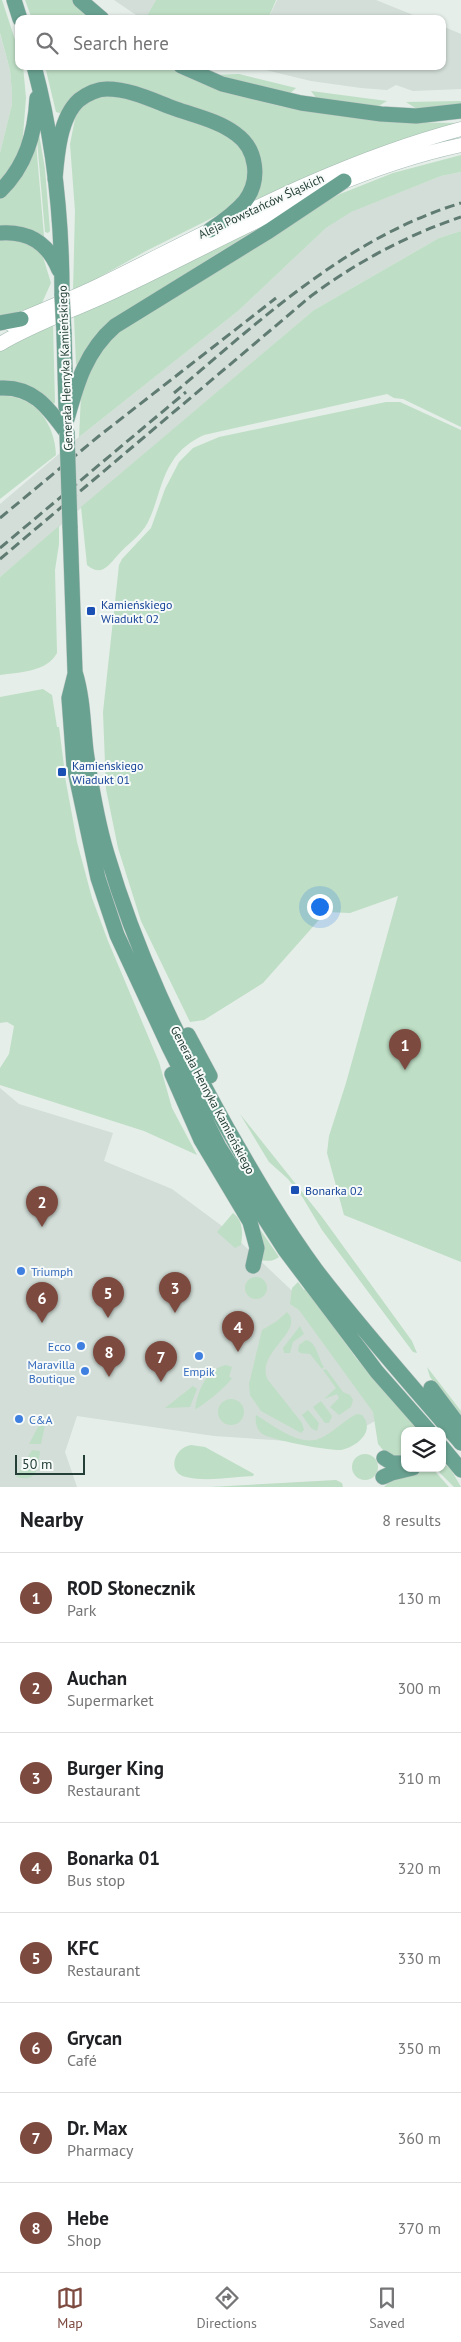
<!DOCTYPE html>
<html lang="en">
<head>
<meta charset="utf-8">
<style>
  :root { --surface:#fff; --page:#f6f6f6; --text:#202124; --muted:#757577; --line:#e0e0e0; --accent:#7d4a40 }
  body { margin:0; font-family:"PT Sans",sans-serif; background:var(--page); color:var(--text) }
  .controls { position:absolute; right:15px; bottom:15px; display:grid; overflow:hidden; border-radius:10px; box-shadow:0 1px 4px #0004 }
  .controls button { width:45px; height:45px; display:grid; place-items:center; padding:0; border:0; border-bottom:1px solid var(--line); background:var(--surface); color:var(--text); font:25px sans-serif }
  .scale { position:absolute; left:15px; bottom:12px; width:70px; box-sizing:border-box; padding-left:5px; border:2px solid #243f37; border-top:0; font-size:14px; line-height:18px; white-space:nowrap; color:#243f37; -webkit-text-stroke:4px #f6faf8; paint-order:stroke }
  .you { position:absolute; left:319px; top:906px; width:18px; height:18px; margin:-12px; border:4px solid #fff; border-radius:50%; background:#1a73e8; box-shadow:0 0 0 8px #1a73e833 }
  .badge { display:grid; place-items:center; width:32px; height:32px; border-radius:50%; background:var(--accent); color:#fff; font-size:16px; font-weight:700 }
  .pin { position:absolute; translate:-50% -41px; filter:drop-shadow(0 1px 2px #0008) }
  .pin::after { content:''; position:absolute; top:26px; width:18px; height:15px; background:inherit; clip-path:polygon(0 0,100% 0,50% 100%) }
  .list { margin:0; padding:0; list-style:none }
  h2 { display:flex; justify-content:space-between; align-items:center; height:65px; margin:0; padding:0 20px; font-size:21px }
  h2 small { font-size:16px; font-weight:400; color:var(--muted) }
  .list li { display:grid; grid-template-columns:32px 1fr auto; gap:15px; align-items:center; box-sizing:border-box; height:90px; padding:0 20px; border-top:1px solid var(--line) }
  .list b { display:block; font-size:19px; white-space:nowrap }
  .list p { margin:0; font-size:16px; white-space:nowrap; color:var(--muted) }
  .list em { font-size:16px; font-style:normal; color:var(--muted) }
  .icon { flex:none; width:28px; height:28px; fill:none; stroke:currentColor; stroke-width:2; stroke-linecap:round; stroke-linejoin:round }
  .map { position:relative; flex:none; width:461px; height:1487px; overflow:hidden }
  .search { position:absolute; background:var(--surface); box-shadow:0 1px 4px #0004; left:15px; right:15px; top:15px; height:55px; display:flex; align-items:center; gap:12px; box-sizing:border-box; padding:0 18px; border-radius:10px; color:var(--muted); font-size:19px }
  .sheet { height:785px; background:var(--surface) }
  nav { display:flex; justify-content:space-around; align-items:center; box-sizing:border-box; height:70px; border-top:1px solid var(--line); background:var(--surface); font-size:14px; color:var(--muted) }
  nav a { display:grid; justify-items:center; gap:2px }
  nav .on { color:var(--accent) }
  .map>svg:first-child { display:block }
</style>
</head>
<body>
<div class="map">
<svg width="461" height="1487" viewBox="0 0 461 1487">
  <rect width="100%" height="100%" fill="#e5eee9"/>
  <!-- built -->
  <path fill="#d3ded8" d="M114,0H156L145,19H142Z
    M277,0H376L423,19H268Z
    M442,26L461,34V89L413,91L396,85L387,90L361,88L311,81L249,66H442Z
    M0,34L10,70L12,92V104L0,153Z
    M461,172V231L439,238L314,310L0,577V504L79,437L238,311L326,228L350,212L441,176Z
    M0,1088L19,1104L113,1133L104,1161L172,1189L230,1232L307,1305L391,1412L334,1444L214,1436L77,1416L65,1452L77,1487H0Z"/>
  <!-- green -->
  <path fill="#bedec5" d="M0,0H2L19,52V66H23L26,98L22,148L0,183V153L12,104V93L10,70L0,33Z
    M25,0H73L94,19H32Z
    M156,0H276L268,19H145Z
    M45,66H167L201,83L227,93L284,107L390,122L458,123L249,207L250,142L120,85L63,114L56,112Z
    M239,74L296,88L286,97L213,75Z
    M311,91L387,101L372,110L317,99Z
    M105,94L131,97L233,137L249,160L245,193L224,212L146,251L73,292L75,211L70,144L75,119L72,118L82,104Z
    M461,101V106L417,109L406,102Z
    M39,134L45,169L50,231L48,233L45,232L37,140Z
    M36,143L44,236H42L0,228V197Z
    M461,155V172L441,176L351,212L326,228L238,311L79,437L81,396L85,374L105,340L299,216L340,194L393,173Z
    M261,226L118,316L77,365L76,364L74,316Z
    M461,231V427L403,399L394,398L387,394L204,435C191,441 180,449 172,462C160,480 158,502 148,522C141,536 127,544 117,556C108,566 101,577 87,565L81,507L314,310L439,238Z
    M0,238L31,242L43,257L51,283L41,305L0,317Z
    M53,324L55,403L51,404L0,384V349Z
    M0,396C35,394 55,424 56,455L0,499Z
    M386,402H400L461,430V1262L344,1215L327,1153L329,1136L346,1083L398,896L350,913L326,912L263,983L204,1020L190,1022L141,921L118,848L106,789L103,712L119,565L122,559L151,528L165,489L179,462L193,448L219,437Z
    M59,526V544L55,570L57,653C47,672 20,672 0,675V577Z
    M43,689L52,695L57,727H59L64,766H60L61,777H65L77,842L92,898L108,941L159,1062L172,1108L197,1155L144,1131L0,1085V1068L9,1054L14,1026L7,1022L0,1023V697Z
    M240,1114L322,1217L412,1341L417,1353L413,1352L322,1230L303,1198L288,1179L269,1162Z
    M233,1213C243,1220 243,1233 241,1245L235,1248L217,1232Z
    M251,1216L279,1257C273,1262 266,1261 259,1260Z
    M245 1288a11 11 0 1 1 22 0a11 11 0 1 1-22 0Z
    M298,1282L304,1290L306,1288L356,1358L416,1426L419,1431H405V1460L388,1456L378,1444L373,1412L299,1310L290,1304L292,1288Z
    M287,1312C306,1331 254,1353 268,1380L302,1423L304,1430L301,1433L261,1411L250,1395L249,1384L262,1330L277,1321Z
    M300,1326L304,1334L293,1342L290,1353H284L283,1348Z
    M306,1340C317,1342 318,1359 324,1367L322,1369L310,1354L300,1353L298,1351L299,1345Z
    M226,1365L232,1367L229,1377L232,1378C229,1384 201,1408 195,1409C198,1390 206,1370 226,1365Z
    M427,1367L461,1411V1420L430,1377Z
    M326,1369L343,1392L350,1395L353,1400L351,1407L339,1415L330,1407L339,1398L337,1394L324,1399L336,1388L323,1370Z
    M193,1386L197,1389L190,1407L165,1408Z
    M218 1412a13 13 0 1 1 26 0a13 13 0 1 1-26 0Z
    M321,1401L332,1416L329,1423H325L313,1407Z
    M308,1410L319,1423L317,1431L311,1428L302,1415Z
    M357,1414L362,1415C376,1431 357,1447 341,1450C330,1451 269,1440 261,1433C256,1428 255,1422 256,1415C273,1425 300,1448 321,1438C334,1432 344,1420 357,1414Z
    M43,1425H45L41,1444H29L38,1427Z
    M191,1445L205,1447L254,1474L253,1476C231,1477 207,1482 186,1477C167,1473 173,1448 191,1445Z
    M32,1450L40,1451C38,1468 38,1483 16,1477Z
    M352 1467a13 13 0 1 1 26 0a13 13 0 1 1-26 0Z
    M442,1463L450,1468L461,1487H454L435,1468H442Z
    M428,1468L433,1469L449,1487H384L391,1480L417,1474Z
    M336,1480L342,1483L343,1487H210Z"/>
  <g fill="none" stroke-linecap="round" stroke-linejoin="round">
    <defs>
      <path id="secondary" d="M10,324C42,310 74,298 104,283C222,225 333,163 461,129
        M0,344C37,322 78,309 117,290C230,237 338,171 461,145"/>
      <path id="primary" d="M14,0L20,19
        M80,0L102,19
        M34,66C54,141 62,218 62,295
        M181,66L222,84L301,103L381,114L416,116L461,111
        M55,179C57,154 60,117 79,100C87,94 97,89 107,89C131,89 154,101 176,109C196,116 219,121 236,134C257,149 261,180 245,201C235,213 222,222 210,230
        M0,191C26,166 35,134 37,98
        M0,233C29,231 48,243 59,270
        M0,323L21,319
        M64,333L66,407
        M0,388C34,386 49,409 67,433
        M67,419C77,383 86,351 115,326L269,231L344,181
        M70,526L75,672C83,698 83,724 86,751C91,785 97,821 107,854C136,952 178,1040 227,1128C255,1177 283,1225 316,1270C362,1330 412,1386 461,1443
        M75,674L69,698L74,766L98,878L117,935L170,1049L219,1147L285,1250L377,1372L429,1431
        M188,1035L210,1076
        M172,1074L201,1140L250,1222L257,1248L253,1266
        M431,1388L461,1428
        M442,1447L461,1470
        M384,1458L392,1463H405
        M383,1477L392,1473L413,1468"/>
    </defs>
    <!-- secondary casing -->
    <use href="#secondary" stroke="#a3b9b1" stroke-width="15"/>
    <!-- primary casing -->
    <use href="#primary" stroke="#c2c9c7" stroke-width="16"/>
    <!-- secondary -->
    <use href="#secondary" stroke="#fff" stroke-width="14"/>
    <!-- primary -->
    <use href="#primary" stroke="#6aa291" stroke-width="15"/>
    <!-- rail -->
    <path stroke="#5f7b72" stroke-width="3" stroke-dasharray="10 5" stroke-linecap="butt" d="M174,393C263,318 347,238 461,203
      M0,518L99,436L276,298
      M0,548L186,392
      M0,559L311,296C357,262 407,235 461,217"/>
    <defs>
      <path id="primary-bridge" d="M62,295L64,333
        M67,433L70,526"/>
    </defs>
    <!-- primary-bridge casing -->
    <use href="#primary-bridge" stroke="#c2c9c7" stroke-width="16" stroke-linecap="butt"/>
    <!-- primary-bridge -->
    <use href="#primary-bridge" stroke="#6aa291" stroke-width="15"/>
  </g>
  <!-- markers -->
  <g fill="#1a4fb4" stroke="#f6faf8" stroke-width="2">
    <rect x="86" y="606" width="10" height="10" rx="2.5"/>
    <rect x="57" y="767" width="10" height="10" rx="2.5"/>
    <rect x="290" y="1185" width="10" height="10" rx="2.5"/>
  </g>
  <g fill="#3f7fe0" stroke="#f6faf8" stroke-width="2">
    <circle cx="21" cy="1271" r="5"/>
    <circle cx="81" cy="1346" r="5"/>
    <circle cx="199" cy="1356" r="5"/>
    <circle cx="85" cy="1371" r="5"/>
    <circle cx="19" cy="1419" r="5"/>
  </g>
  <g text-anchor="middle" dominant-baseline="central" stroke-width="4" stroke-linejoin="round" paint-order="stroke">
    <!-- street labels -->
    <g font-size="12" fill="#243f37" stroke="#f6faf8">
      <text transform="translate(261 206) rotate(-25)">Aleja Powstańców Śląskich</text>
      <text transform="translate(65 368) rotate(-92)">Generała Henryka Kamieńskiego</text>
      <text transform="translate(213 1100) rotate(62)">Generała Henryka Kamieńskiego</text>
    </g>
    <!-- transit labels -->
    <g font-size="12" fill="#164399" stroke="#f6faf8" text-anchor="start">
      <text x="101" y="604">Kamieńskiego<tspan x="101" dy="14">Wiadukt 02</tspan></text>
      <text x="72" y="765">Kamieńskiego<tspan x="72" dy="14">Wiadukt 01</tspan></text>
      <text x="305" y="1190">Bonarka 02</text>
    </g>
    <!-- shop labels -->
    <g font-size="12" fill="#366cbe" stroke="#f6faf8" text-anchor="start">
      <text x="31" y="1271">Triumph</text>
      <text x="71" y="1346" text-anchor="end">Ecco</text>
      <text x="75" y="1364" text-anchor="end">Maravilla<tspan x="75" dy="14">Boutique</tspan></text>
      <text x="199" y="1371" text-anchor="middle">Empik</text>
      <text x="29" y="1419">C&amp;A</text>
    </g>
  </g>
</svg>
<div class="controls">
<button><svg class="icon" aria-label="layers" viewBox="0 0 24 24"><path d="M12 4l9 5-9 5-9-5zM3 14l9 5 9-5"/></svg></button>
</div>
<div class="scale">50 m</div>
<div class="you"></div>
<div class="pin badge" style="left:405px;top:1070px">1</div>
<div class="pin badge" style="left:42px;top:1227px">2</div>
<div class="pin badge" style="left:175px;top:1313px">3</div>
<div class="pin badge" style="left:238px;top:1352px">4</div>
<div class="pin badge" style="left:108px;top:1318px">5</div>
<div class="pin badge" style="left:42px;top:1323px">6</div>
<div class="pin badge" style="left:161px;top:1382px">7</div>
<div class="pin badge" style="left:109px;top:1377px">8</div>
<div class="search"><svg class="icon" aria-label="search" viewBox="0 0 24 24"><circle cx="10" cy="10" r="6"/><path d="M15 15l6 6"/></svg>Search here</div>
</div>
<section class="sheet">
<h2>Nearby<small>8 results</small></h2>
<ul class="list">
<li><span class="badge">1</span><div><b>ROD Słonecznik</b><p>Park</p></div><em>130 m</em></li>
<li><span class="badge">2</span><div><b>Auchan</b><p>Supermarket</p></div><em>300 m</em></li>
<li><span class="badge">3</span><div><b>Burger King</b><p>Restaurant</p></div><em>310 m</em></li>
<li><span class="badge">4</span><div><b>Bonarka 01</b><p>Bus stop</p></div><em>320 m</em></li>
<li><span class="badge">5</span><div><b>KFC</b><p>Restaurant</p></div><em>330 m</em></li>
<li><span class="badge">6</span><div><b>Grycan</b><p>Café</p></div><em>350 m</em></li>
<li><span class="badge">7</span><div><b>Dr. Max</b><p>Pharmacy</p></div><em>360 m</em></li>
<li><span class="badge">8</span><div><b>Hebe</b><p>Shop</p></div><em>370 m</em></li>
</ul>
</section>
<nav>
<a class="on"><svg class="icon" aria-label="map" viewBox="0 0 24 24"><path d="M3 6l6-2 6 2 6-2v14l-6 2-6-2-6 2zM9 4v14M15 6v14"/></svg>Map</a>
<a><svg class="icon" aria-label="directions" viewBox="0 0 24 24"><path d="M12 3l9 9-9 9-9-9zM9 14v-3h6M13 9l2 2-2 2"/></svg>Directions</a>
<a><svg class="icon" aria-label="saved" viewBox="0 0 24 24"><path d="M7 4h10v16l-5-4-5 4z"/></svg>Saved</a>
</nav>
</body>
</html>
